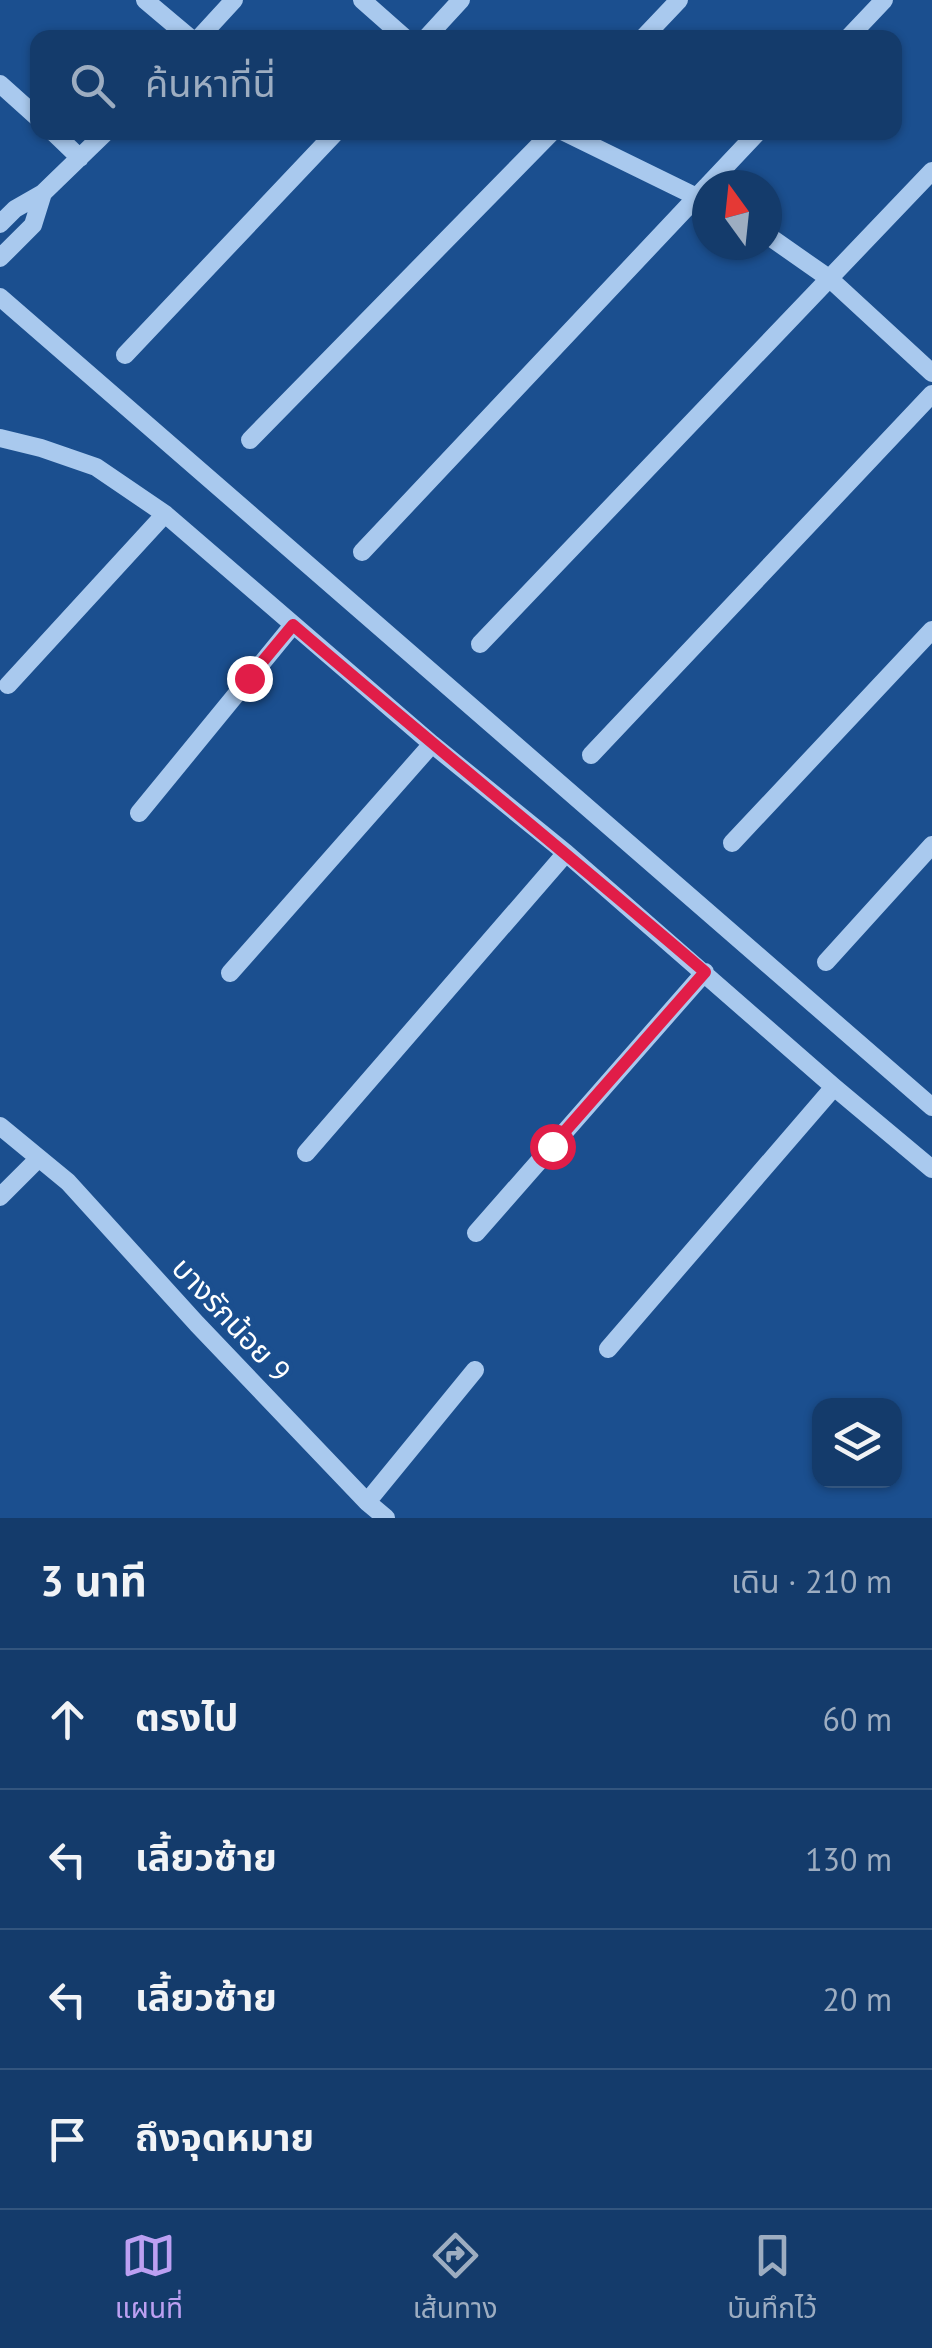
<!DOCTYPE html>
<html lang="th">
<head>
<meta charset="utf-8">
<style>
  :root { --surface:#143b6b; --page:#214673; --text:#f1f3f6; --muted:#9dadc1; --line:#33557e; --accent:#bca0f2 }
  body { margin:0; font-family:"PT Sans","Noto Sans Thai",sans-serif; background:var(--page); color:var(--text) }
  .controls { position:absolute; right:30px; bottom:30px; display:grid; overflow:hidden; border-radius:20px; box-shadow:0 2px 8px #0004 }
  .controls button { width:90px; height:90px; display:grid; place-items:center; padding:0; border:0; border-bottom:2px solid var(--line); background:var(--surface); color:var(--text); font:50px sans-serif }
  .compass { position:absolute; left:692px; top:170px; width:90px; height:90px; border-radius:50%; background:var(--surface); box-shadow:0 2px 8px #0004; rotate:345deg }
  .stop { position:absolute; width:30px; height:30px; margin:-22px; border:8px solid #e11d48; border-radius:50%; background:#fff }
  .stop.end { background:#e11d48; border-color:#fff; box-shadow:0 2px 10px #0008 }
  .list { margin:0; padding:0; list-style:none }
  h2 { display:flex; justify-content:space-between; align-items:center; height:130px; margin:0; padding:0 40px; font-size:42px }
  h2 small { font-size:32px; font-weight:400; color:var(--muted) }
  .list li { display:grid; grid-template-columns:65px 1fr auto; gap:30px; align-items:center; box-sizing:border-box; height:140px; padding:0 40px; border-top:2px solid var(--line) }
  .list b { display:block; font-size:38px; white-space:nowrap }
  .list em { font-size:32px; font-style:normal; color:var(--muted) }
  .icon { flex:none; width:55px; height:55px; fill:none; stroke:currentColor; stroke-width:2; stroke-linecap:round; stroke-linejoin:round }
  .map { position:relative; flex:none; width:932px; height:1518px; overflow:hidden }
  .search { position:absolute; background:var(--surface); box-shadow:0 2px 8px #0004; left:30px; right:30px; top:30px; height:110px; display:flex; align-items:center; gap:25px; box-sizing:border-box; padding:0 35px; border-radius:20px; color:var(--muted); font-size:38px }
  .sheet { height:690px; background:var(--surface) }
  nav { display:flex; justify-content:space-around; align-items:center; box-sizing:border-box; height:140px; border-top:2px solid var(--line); background:var(--surface); font-size:28px; color:var(--muted) }
  nav a { display:grid; justify-items:center; gap:5px }
  nav .on { color:var(--accent) }
  .map>svg:first-child { display:block }
</style>
</head>
<body>
<div class="map">
<svg width="932" height="1518" viewBox="0 0 932 1518">
  <rect width="100%" height="100%" fill="#1b4f8f"/>
  <g fill="none" stroke-linecap="round" stroke-linejoin="round">
    <!-- minor -->
    <path stroke="#a9c9ee" stroke-width="18" d="M145,0L190,38
      M362,0L405,38
      M199,38L234,0
      M426,38L461,0
      M643,38L679,0
      M848,38L884,0
      M0,84L38,118
      M53,132L80,158
      M564,132L707,202
      M708,185L758,132
      M0,224L15,209L43,193L106,132
      M767,235L830,279L932,373
      M0,258L33,225L43,193
      M0,297L932,1107
      M125,355L336,132
      M0,438L41,448L96,467L165,514L432,744L566,853L834,1087L932,1169
      M250,440L552,132
      M362,552L707,186
      M480,644L932,171
      M8,685L165,514
      M591,755L932,394
      M139,813L293,625
      M732,843L932,630
      M826,962L932,845
      M230,973L432,744
      M0,1126L68,1182L197,1324L367,1502L386,1518
      M306,1153L566,853
      M0,1197L39,1158
      M476,1233L705,972
      M608,1349L834,1087
      M367,1502L475,1370"/>
  </g>
  <g fill="none" stroke-linecap="round" stroke-linejoin="round">
    <!-- route -->
    <path stroke="#e11d48" stroke-width="12" d="M249,678L293,625C429,742 569,855 705,972L552,1146"/>
  </g>
  <g text-anchor="middle" dominant-baseline="central" stroke-width="9" stroke-linejoin="round" paint-order="stroke">
    <!-- street labels -->
    <g font-size="30" fill="#fff" stroke="#1b4f8f">
      <text transform="translate(232 1319) rotate(47)">บางรักน้อย 9</text>
    </g>
  </g>
</svg>
<div class="controls">
<button><svg class="icon" aria-label="layers" viewBox="0 0 24 24"><path d="M12 4l9 5-9 5-9-5zM3 14l9 5 9-5"/></svg></button>
</div>
<svg class="compass" viewBox="-18 -18 36 36"><path d="M0-13l5 13h-10z" fill="#e53935"/><path d="M0 13l5-13h-10z" fill="#9dadc1"/></svg>
<div class="stop" style="left:552px;top:1146px"></div>
<div class="stop end" style="left:249px;top:678px"></div>
<div class="search"><svg class="icon" aria-label="search" viewBox="0 0 24 24"><circle cx="10" cy="10" r="6"/><path d="M15 15l6 6"/></svg>ค้นหาที่นี่</div>
</div>
<section class="sheet">
<h2>3 นาที<small>เดิน · 210 m</small></h2>
<ul class="list">
<li><svg class="icon" aria-label="ahead" viewBox="0 0 24 24"><path d="M12 20V5M6 11l6-6 6 6"/></svg><div><b>ตรงไป</b></div><em>60 m</em></li>
<li><svg class="icon" aria-label="left" viewBox="0 0 24 24"><path d="M17 20v-9H6M10 6l-5 5 5 5"/></svg><div><b>เลี้ยวซ้าย</b></div><em>130 m</em></li>
<li><svg class="icon" aria-label="left" viewBox="0 0 24 24"><path d="M17 20v-9H6M10 6l-5 5 5 5"/></svg><div><b>เลี้ยวซ้าย</b></div><em>20 m</em></li>
<li><svg class="icon" aria-label="arrive" viewBox="0 0 24 24"><path d="M6 21V4h12l-3 4 3 4H6"/></svg><div><b>ถึงจุดหมาย</b></div></li>
</ul>
</section>
<nav>
<a class="on"><svg class="icon" aria-label="map" viewBox="0 0 24 24"><path d="M3 6l6-2 6 2 6-2v14l-6 2-6-2-6 2zM9 4v14M15 6v14"/></svg>แผนที่</a>
<a><svg class="icon" aria-label="directions" viewBox="0 0 24 24"><path d="M12 3l9 9-9 9-9-9zM9 14v-3h6M13 9l2 2-2 2"/></svg>เส้นทาง</a>
<a><svg class="icon" aria-label="saved" viewBox="0 0 24 24"><path d="M7 4h10v16l-5-4-5 4z"/></svg>บันทึกไว้</a>
</nav>
</body>
</html>
